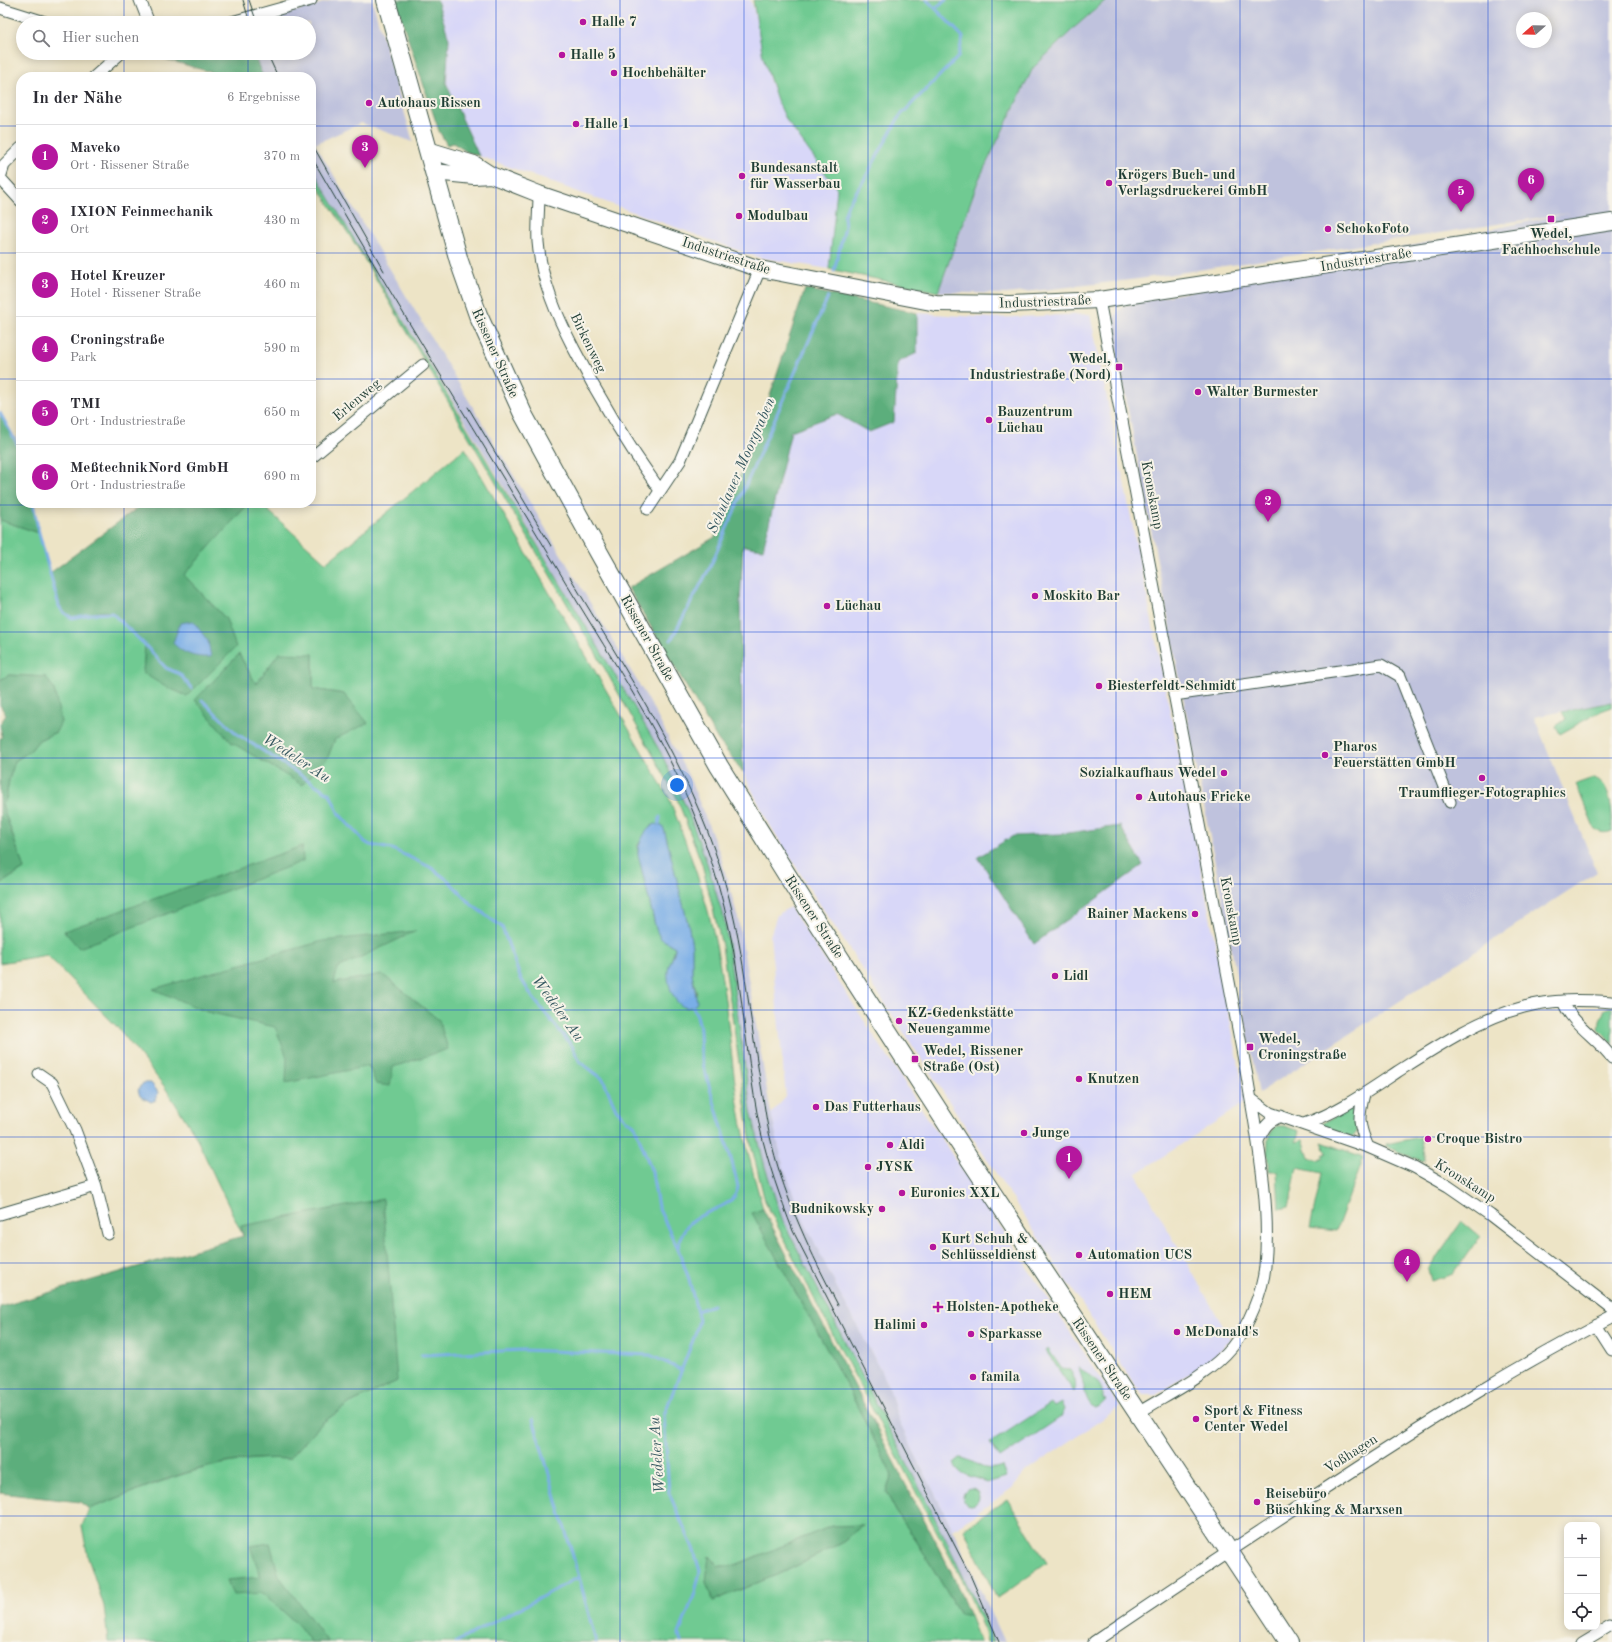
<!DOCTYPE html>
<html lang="de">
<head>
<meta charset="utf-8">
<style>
  :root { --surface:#fff; --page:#f2f2f3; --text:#2b2b33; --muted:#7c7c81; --line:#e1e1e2; --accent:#b5179e }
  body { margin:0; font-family:"Old Standard TT",serif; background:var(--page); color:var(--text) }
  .controls { position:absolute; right:12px; bottom:12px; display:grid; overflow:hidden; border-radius:8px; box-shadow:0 2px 10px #0003 }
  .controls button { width:36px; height:36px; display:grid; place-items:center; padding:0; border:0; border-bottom:1px solid var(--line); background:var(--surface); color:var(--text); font:20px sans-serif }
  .compass { position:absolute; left:1516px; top:12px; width:36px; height:36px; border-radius:50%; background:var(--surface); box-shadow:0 2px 10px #0003; rotate:250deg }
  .you { position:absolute; left:677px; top:785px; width:14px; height:14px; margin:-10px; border:3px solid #fff; border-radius:50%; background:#1a73e8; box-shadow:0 0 0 6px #1a73e833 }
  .badge { display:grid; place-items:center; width:26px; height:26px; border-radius:50%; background:var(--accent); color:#fff; font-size:13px; font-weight:700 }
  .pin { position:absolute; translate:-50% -33px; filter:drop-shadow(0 1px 2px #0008) }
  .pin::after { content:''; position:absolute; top:21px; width:14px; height:12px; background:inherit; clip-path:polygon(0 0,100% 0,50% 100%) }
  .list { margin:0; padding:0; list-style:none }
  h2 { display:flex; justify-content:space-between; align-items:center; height:52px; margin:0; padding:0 16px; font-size:17px }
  h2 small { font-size:13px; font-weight:400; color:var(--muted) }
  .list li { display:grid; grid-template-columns:26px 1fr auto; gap:12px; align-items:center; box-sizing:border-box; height:64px; padding:0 16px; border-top:1px solid var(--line) }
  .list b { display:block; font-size:15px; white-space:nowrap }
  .list p { margin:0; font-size:13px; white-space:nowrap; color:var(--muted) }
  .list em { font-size:13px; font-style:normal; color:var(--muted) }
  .icon { flex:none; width:22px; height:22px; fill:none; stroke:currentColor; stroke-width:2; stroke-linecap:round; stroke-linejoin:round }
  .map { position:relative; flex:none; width:1612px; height:1642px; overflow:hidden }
  .search { position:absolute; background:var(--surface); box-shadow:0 2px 10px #0003; left:16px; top:16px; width:300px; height:44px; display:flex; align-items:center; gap:10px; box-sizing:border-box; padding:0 14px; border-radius:22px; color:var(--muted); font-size:15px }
  .panel { position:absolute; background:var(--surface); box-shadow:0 2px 10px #0003; left:16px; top:72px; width:300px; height:436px; border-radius:16px }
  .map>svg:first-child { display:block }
</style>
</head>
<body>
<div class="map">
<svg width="1612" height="1642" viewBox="0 0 1612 1642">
  <rect width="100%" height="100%" fill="#f7f3e8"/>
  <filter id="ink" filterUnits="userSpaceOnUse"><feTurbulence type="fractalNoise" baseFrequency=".025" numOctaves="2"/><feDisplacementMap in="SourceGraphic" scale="8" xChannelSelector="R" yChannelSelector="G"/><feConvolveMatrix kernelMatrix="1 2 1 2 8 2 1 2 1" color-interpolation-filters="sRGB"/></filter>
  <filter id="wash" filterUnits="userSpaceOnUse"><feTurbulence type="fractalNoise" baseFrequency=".012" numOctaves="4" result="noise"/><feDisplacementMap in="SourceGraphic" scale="16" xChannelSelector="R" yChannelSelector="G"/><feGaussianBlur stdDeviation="0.9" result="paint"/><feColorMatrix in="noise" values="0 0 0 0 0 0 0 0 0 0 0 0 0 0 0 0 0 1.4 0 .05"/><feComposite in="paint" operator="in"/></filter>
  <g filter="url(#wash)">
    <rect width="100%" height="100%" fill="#ede4c6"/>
    <!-- built -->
    <path fill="#d8d7f8" d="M437,0H750L753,6L769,78L777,100L787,121L837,189L829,269L757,257L479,156L446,82L449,39Z
      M917,313L992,318L1090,314L1178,751L1246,1102L1136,1174L1231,1340L1210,1360L1156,1395H1143L1136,1387L810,889L768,822L743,772L740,603L743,546L762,549L791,431L837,414L869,431L894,422L898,362L916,353Z
      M790,907L921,1108L1120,1407L1025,1472L1012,1488L953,1530L899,1422L888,1384L838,1290L801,1216L783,1165L771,1114L786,1097L770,936L777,915Z"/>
    <!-- industrial -->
    <path fill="#bfc2dd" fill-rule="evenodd" d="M333,0H372L413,142L361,123L315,144L649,701L689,777L720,854L738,918L771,1114L783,1165L801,1215L838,1290L888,1384L899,1422L953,1530L1005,1642H994L946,1540L782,1219L765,1167L751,1111L725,923L707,863L687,809L661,753L478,443L311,167V77H263L255,60L253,53H309V23H262V21Z
      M1106,0H1612V702L1534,717L1597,872L1259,1093L1111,320L1125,305L1570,213L1139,279L1006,294L938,292L978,181L1033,68L1075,27ZM1522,18H1546V42H1522Z"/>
    <!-- green -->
    <path fill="#70ca92" stroke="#488463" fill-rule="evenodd" d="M753,0H1106L1075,27L1033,68L978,181L938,292L829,269L837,189L787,121L777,100L763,57Z
      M311,167L636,710L661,753L687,809L707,863L725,923L751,1111L765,1167L782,1219L946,1540L994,1642H987L985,1633L964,1583L823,1316L765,1201L751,1144L722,946L702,864L676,796L597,655L359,250L311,176Z
      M465,448L669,798C688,848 707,897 717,950C726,997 730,1044 736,1091C742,1131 752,1170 763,1209L753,1213L847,1386L892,1475L886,1492L896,1511L919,1545L960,1614L970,1616L980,1642H108L104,1606L88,1558L82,1526L89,1509C153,1485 219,1454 289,1459L322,1423L350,1403L397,1381L241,1227L243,1236L194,1133L164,1086L119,1029L47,955L0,963V884L24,869L2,804L6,799L9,780L15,761L30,751L39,740L56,732L46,677L9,675L0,680V520L39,533L59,606L77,618C87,615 104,608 114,615L145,645L143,673L187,696L226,619L184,575L249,503H260L326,563ZM239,654L256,684L313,654V689L344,694L335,739L327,759L231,742ZM651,826L664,829L689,928L692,947V974L697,994H673L668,973L675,947L665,941L656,929L638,854V845ZM862,1525L842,1543L786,1571L713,1601L706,1582L710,1556L719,1566H733L832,1526Z
      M1612,702V707L1601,711L1560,734L1556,726L1566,719L1562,712Z
      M1593,778C1612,781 1612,814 1612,831C1604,834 1600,833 1594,828L1576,784Z
      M1612,1007V1043L1599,1030L1600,1021L1605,1009Z
      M1349,1109L1355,1112L1357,1132L1352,1138L1319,1125Z
      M1277,1126H1284L1299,1131L1296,1142L1303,1140L1309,1158L1318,1160L1324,1157L1323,1155L1327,1153L1322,1142L1363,1157L1336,1231L1310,1228L1322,1173L1297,1168L1289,1207L1279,1209L1277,1171H1269C1270,1155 1262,1135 1277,1126Z
      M1420,1137L1425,1160L1422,1161L1386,1146V1144Z
      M1462,1221L1480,1236L1453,1274L1431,1281L1428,1269Z
      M1048,1349L1062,1369L1070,1370C1074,1377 1078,1385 1074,1392L1046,1351Z
      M1078,1368C1091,1374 1104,1384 1103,1399L1106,1400L1099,1407L1094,1408C1082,1398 1086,1383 1078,1368Z
      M1051,1403L1054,1407L1061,1403L1064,1409L1061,1417L1000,1458L990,1443Z
      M960,1458C978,1460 979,1474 1002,1466L1006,1477L987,1483C975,1475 959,1478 954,1463Z
      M963 1497a8 8 0 1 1 16 0a8 8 0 1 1-16 0Z
      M1007,1499L1047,1563L997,1599L964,1529Z"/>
    <!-- forest -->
    <path fill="#5cae7c" stroke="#3e7658" d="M395,0H437L449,39L446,83L479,156L467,152L453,143L447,145L439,131Z
      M144,53H253L263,77H228Z
      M805,289L917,313V353L898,362L894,422L869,432L837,414L791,431L763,549L743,546L740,603L743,772L718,740L628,588L715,537L763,417Z
      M0,413L21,451V503H33L39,533L0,520Z
      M144,503H249L184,575L226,619L236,647L187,696L164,686L143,673L145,645L114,614C100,605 82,622 67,616L59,606L50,573Z
      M279,653L313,654V689L344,694L368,723L335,739L327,759L302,785L231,742L195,700L239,654L256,684Z
      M9,675L46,677L54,689L61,722L56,732L39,740L30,751L15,761L9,780L6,799L2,804L24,869L0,884V739L2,736L0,724L6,715L0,705V680Z
      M1120,826L1143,865L1034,944L978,857L1013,836L1060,834Z
      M302,846L303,861L79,948L64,931Z
      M416,931L338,968L334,983L382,974L439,1020L448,1049L393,1067L390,1086L376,1084L369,1066L286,1083L287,1057L275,1027L207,1012L153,989L323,941Z
      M383,1199L397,1381L350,1403L322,1423L289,1459C219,1453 152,1485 89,1509L80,1502L0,1493V1307L243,1236L241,1226Z
      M763,1209L953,1576L970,1616L960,1614L919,1545L896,1511L886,1492L892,1475L847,1386L752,1213Z
      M862,1525L842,1543L786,1571L713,1601L706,1582L709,1556L719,1566H733L832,1526Z
      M270,1543L279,1576L328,1642H311L299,1626L263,1593L233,1595L227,1580L261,1577L250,1546Z"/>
    <!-- water -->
    <path fill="#7aaee7" stroke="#4c768e" d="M193,621L208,641L211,657C195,658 183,654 173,643L180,623Z
      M655,824L662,826L664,829L689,928L692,947V974L697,1002L695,1005C678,1017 666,985 668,971C669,963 675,955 675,947L660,938L656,929L638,854C638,843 645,829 655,824Z
      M143,1083H151L158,1092L156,1100L151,1102L140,1096L138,1090Z"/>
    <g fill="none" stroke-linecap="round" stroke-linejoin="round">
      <!-- stream -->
      <path stroke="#7aaee7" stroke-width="3" d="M927,0L935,8
        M834,271L845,227L844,216L848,204L864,180L899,117L958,57L963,37L935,8L946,0
        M0,413L21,451
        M33,503L39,533L59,606L63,612L72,618L90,614L112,613L145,645L166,668L180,674L192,689
        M671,640L710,567L828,297
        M202,700L237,734L330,794L339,814L365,842L370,845L392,849L430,867L449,881L472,905L502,927L520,977L533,998L572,1046L580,1062L603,1079L616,1109L625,1119L634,1125L636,1129L652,1172L658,1207L678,1249L689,1279L699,1320L695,1335L664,1415L669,1493L693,1548L700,1571L695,1593L679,1634L681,1642
        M659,824L660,817
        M678,1248C683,1204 733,1217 738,1187C729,1144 713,1103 702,1060C698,1041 704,1026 693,1007
        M697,1311L713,1305
        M421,1355L523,1350L650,1355L682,1370
        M533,1419L579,1577L596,1642
        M456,1642L579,1577"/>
    </g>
  </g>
  <g filter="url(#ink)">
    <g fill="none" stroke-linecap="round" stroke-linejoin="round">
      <defs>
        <path id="street" d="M140,0L149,23
          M0,8L48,23
          M228,23L311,0
          M94,77L121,53
          M21,148L4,165L0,178L21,201
          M539,194C539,210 537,226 538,242C541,280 557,316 574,349C599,398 627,444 659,489
          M1099,300L1247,1076C1257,1138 1271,1203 1265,1266C1263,1291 1248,1327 1232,1347C1208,1376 1170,1393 1138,1413
          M311,458L423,365
          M648,509L680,461L760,269
          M1174,695L1381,665L1400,676L1450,802
          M1563,1001C1571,1024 1598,1038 1612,1058
          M1364,1094C1358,1118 1358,1124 1368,1147
          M1251,1099L1270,1113L1368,1147L1414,1167L1448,1186L1490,1215L1612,1309
          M1304,1124C1337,1113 1367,1092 1397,1072C1436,1047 1478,1019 1524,1007C1552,999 1583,1000 1612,1002
          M1258,1141C1264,1127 1267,1122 1281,1116
          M96,1186L108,1234
          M0,1214L96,1186L75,1130L52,1083L39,1074
          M1596,1325L1612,1350
          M1094,1642C1178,1585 1263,1529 1348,1474C1434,1418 1520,1364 1612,1317
          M1582,1642L1612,1624"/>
        <path id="secondary" d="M428,150L474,164L491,175L539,194L760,269L936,303L1010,304L1099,300L1612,222
          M434,172L474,176L491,175"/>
        <path id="primary" d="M386,0L459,261L478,315L523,414L598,551L719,766L807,907L971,1161L1289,1642"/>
      </defs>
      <!-- street casing -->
      <use href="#street" stroke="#3e564a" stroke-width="13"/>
      <!-- secondary casing -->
      <use href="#secondary" stroke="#3e564a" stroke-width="18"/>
      <!-- primary casing -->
      <use href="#primary" stroke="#3e564a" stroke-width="20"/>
      <!-- street -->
      <use href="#street" stroke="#fff" stroke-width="11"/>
      <!-- secondary -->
      <use href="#secondary" stroke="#fff" stroke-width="16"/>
      <!-- primary -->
      <use href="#primary" stroke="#fff" stroke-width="18"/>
      <!-- tram -->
      <path stroke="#1f3d34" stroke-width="1" d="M243,0L250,23
        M249,0L257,23
        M267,53L278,77
        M311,142L384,271
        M311,156C394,302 484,444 569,588C614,663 664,737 696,819C719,876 733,937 741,998C747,1042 751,1085 760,1128C768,1164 780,1197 793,1231L971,1577L999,1642
        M468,407L551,546
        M570,577C626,672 688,764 721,870C744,942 749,1017 762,1091C765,1109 767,1127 772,1145C786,1202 811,1253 838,1305"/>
    </g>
  </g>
  <!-- grid -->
  <path fill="none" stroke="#1d4ed8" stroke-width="1" stroke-opacity="0.55" d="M124,0V23M248,0V23M372,0V1642M496,0V1642M620,0V1642M744,0V1642M868,0V1642M992,0V1642M1116,0V1642M1240,0V1642M1364,0V1642M1488,0V1642M124,53V77M248,53V77M0,126H21M311,126H1612M0,253H21M311,253H1612M0,379H21M311,379H1612M124,503V1642M248,503V1642M0,505H1612M0,632H1612M0,758H1612M0,884H1612M0,1010H1612M0,1137H1612M0,1263H1612M0,1389H1612M0,1516H1612"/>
  <!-- markers -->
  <g fill="#b5179e" stroke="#f7f3e8" stroke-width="1.5">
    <circle cx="583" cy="22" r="4"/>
    <circle cx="562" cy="55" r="4"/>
    <circle cx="614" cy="73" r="4"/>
    <circle cx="369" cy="103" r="4"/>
    <circle cx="576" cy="124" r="4"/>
    <circle cx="742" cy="176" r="4"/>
    <circle cx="1109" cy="183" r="4"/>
    <circle cx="739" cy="216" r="4"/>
    <rect x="1547" y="215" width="8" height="8" rx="2"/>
    <circle cx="1328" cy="229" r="4"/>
    <rect x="1115" y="363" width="8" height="8" rx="2"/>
    <circle cx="1198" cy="392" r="4"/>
    <circle cx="989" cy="420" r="4"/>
    <circle cx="1035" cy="596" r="4"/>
    <circle cx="827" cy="606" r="4"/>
    <circle cx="1099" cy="686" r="4"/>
    <circle cx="1325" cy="755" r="4"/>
    <circle cx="1224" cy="773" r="4"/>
    <circle cx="1482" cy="778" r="4"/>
    <circle cx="1139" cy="797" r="4"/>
    <circle cx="1195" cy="914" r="4"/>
    <circle cx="1055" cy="976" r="4"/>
    <circle cx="899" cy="1021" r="4"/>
    <rect x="1246" y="1043" width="8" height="8" rx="2"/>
    <rect x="911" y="1055" width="8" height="8" rx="2"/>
    <circle cx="1079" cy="1079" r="4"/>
    <circle cx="816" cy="1107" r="4"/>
    <circle cx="1024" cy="1133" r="4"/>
    <circle cx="1428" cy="1139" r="4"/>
    <circle cx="890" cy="1145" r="4"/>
    <circle cx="868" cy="1167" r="4"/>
    <circle cx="902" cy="1193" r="4"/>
    <circle cx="882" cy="1209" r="4"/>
    <circle cx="933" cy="1247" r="4"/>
    <circle cx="1079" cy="1255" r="4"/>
    <circle cx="1110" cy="1294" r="4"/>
    <path d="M936 1301h4v4h4v4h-4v4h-4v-4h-4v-4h4z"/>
    <circle cx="924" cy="1325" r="4"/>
    <circle cx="1177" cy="1332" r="4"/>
    <circle cx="971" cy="1334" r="4"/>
    <circle cx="973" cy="1377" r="4"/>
    <circle cx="1196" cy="1419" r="4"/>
    <circle cx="1257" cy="1502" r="4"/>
  </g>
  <g text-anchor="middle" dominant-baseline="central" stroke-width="4" stroke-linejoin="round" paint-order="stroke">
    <!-- poi labels -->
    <g font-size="14" font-weight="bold" fill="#1f3d34" stroke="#f7f3e8" text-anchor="start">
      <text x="591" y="22">Halle 7</text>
      <text x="570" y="55">Halle 5</text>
      <text x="622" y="73">Hochbehälter</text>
      <text x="377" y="103">Autohaus Rissen</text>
      <text x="584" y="124">Halle 1</text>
      <text x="750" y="168">Bundesanstalt<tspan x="750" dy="16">für Wasserbau</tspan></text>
      <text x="1117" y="175">Krögers Buch- und<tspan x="1117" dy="16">Verlagsdruckerei GmbH</tspan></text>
      <text x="747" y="216">Modulbau</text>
      <text x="1336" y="229">SchokoFoto</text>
      <text x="1551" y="234" text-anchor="middle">Wedel,<tspan x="1551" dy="16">Fachhochschule</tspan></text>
      <text x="1111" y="359" text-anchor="end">Wedel,<tspan x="1111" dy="16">Industriestraße (Nord)</tspan></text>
      <text x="1206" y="392">Walter Burmester</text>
      <text x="997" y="412">Bauzentrum<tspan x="997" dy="16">Lüchau</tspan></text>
      <text x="1043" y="596">Moskito Bar</text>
      <text x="835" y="606">Lüchau</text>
      <text x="1107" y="686">Biesterfeldt-Schmidt</text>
      <text x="1333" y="747">Pharos<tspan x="1333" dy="16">Feuerstätten GmbH</tspan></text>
      <text x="1216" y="773" text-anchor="end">Sozialkaufhaus Wedel</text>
      <text x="1482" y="793" text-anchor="middle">Traumflieger-Fotographics</text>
      <text x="1147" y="797">Autohaus Fricke</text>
      <text x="1187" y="914" text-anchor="end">Rainer Mackens</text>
      <text x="1063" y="976">Lidl</text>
      <text x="907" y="1013">KZ-Gedenkstätte<tspan x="907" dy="16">Neuengamme</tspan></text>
      <text x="1258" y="1039">Wedel,<tspan x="1258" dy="16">Croningstraße</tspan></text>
      <text x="923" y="1051">Wedel, Rissener<tspan x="923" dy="16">Straße (Ost)</tspan></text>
      <text x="1087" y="1079">Knutzen</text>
      <text x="824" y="1107">Das Futterhaus</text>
      <text x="1032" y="1133">Junge</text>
      <text x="1436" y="1139">Croque Bistro</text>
      <text x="898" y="1145">Aldi</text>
      <text x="876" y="1167">JYSK</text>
      <text x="910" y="1193">Euronics XXL</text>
      <text x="874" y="1209" text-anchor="end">Budnikowsky</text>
      <text x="941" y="1239">Kurt Schuh &amp;<tspan x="941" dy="16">Schlüsseldienst</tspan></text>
      <text x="1087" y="1255">Automation UCS</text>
      <text x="1118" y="1294">HEM</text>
      <text x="946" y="1307">Holsten-Apotheke</text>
      <text x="916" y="1325" text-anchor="end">Halimi</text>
      <text x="1185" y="1332">McDonald's</text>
      <text x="979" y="1334">Sparkasse</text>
      <text x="981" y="1377">famila</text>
      <text x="1204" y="1411">Sport &amp; Fitness<tspan x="1204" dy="16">Center Wedel</tspan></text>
      <text x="1265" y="1494">Reisebüro<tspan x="1265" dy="16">Büschking &amp; Marxsen</tspan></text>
    </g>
    <!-- street labels -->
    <g font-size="14" fill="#1f3d34" stroke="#f7f3e8">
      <text transform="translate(726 256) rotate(18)">Industriestraße</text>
      <text transform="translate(1366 260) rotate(-9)">Industriestraße</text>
      <text transform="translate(1045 302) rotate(-2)">Industriestraße</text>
      <text transform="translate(588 343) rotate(64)">Birkenweg</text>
      <text transform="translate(495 353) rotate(66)">Rissener Straße</text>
      <text transform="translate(357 400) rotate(-40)">Erlenweg</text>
      <text transform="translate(1152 495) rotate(79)">Kronskamp</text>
      <text transform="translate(647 638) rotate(61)">Rissener Straße</text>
      <text transform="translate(1231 911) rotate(79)">Kronskamp</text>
      <text transform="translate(814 917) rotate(57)">Rissener Straße</text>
      <text transform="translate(1465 1181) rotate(32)">Kronskamp</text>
      <text transform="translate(1102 1359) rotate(56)">Rissener Straße</text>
      <text transform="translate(1351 1454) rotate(-33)">Voßhagen</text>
    </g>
    <!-- water labels -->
    <g font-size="15" font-style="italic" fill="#365961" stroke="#f7f3e8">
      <text transform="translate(742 466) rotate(-66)">Schulauer Moorgraben</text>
      <text transform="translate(296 759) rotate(33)">Wedeler Au</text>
      <text transform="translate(557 1009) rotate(54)">Wedeler Au</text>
      <text transform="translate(658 1455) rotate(-94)">Wedeler Au</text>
    </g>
  </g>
</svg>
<div class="controls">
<button>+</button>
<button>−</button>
<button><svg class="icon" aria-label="locate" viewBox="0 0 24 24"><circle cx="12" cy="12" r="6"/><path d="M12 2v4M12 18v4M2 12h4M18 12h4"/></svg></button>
</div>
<svg class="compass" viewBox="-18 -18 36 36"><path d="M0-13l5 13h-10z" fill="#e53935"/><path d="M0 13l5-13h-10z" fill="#7c7c81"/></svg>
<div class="you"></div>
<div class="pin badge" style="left:1069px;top:1179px">1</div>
<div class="pin badge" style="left:1268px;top:522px">2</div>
<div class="pin badge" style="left:365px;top:168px">3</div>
<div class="pin badge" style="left:1407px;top:1282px">4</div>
<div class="pin badge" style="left:1461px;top:212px">5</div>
<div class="pin badge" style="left:1531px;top:201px">6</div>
<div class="search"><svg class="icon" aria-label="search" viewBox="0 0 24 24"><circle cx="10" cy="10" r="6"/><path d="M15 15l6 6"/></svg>Hier suchen</div>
<section class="panel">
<h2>In der Nähe<small>6 Ergebnisse</small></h2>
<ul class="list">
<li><span class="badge">1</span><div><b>Maveko</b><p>Ort · Rissener Straße</p></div><em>370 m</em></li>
<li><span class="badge">2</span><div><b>IXION Feinmechanik</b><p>Ort</p></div><em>430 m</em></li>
<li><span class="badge">3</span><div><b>Hotel Kreuzer</b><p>Hotel · Rissener Straße</p></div><em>460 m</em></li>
<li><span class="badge">4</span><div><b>Croningstraße</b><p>Park</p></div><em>590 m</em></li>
<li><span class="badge">5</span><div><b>TMI</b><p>Ort · Industriestraße</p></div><em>650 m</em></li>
<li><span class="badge">6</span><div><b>MeßtechnikNord GmbH</b><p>Ort · Industriestraße</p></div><em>690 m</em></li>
</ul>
</section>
</div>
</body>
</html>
